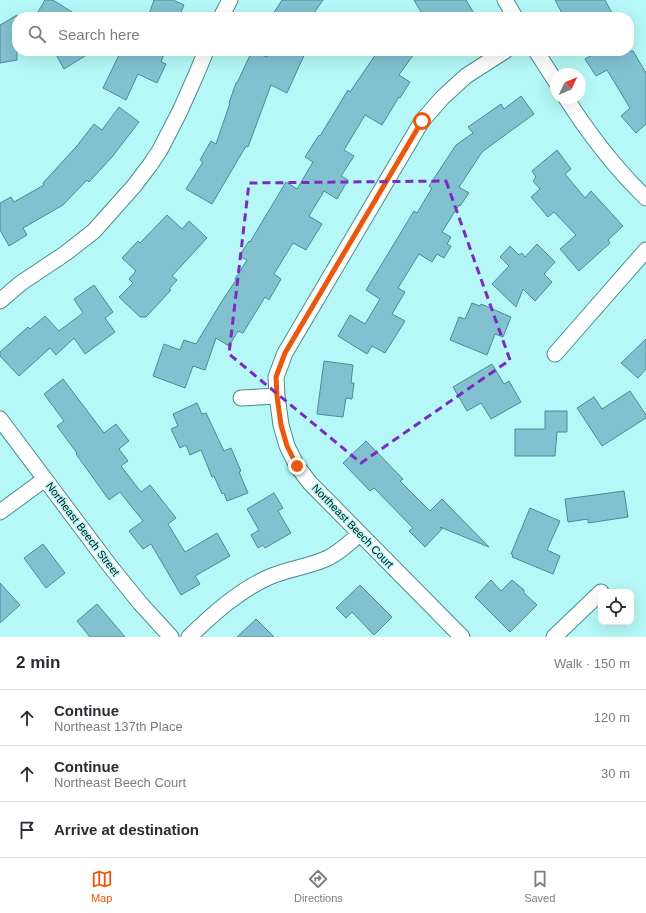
<!DOCTYPE html>
<html lang="en">
<head>
<meta charset="utf-8">
<style>
  :root { --surface:#fff; --page:#f2f2f3; --text:#2b2b33; --muted:#7c7c81; --line:#e1e1e2; --accent:#ea580c }
  body { margin:0; font-family:Helvetica,sans-serif; background:var(--page); color:var(--text) }
  .controls { position:absolute; right:12px; bottom:12px; display:grid; overflow:hidden; border-radius:8px; box-shadow:0 4px 16px #0002 }
  .controls button { width:36px; height:36px; display:grid; place-items:center; padding:0; border:0; border-bottom:1px solid var(--line); background:var(--surface); color:var(--text); font:20px sans-serif }
  .compass { position:absolute; left:550px; top:68px; width:36px; height:36px; border-radius:50%; background:var(--surface); box-shadow:0 4px 16px #0002; rotate:46deg }
  .stop { position:absolute; width:12px; height:12px; margin:-9px; border:3px solid #ea580c; border-radius:50%; background:#fff }
  .stop.end { background:#ea580c; border-color:#fff; box-shadow:0 1px 4px #0008 }
  .list { margin:0; padding:0; list-style:none }
  h2 { display:flex; justify-content:space-between; align-items:center; height:52px; margin:0; padding:0 16px; font-size:17px }
  h2 small { font-size:13px; font-weight:400; color:var(--muted) }
  .list li { display:grid; grid-template-columns:26px 1fr auto; gap:12px; align-items:center; box-sizing:border-box; height:56px; padding:0 16px; border-top:1px solid var(--line) }
  .list b { display:block; font-size:15px; white-space:nowrap }
  .list p { margin:0; font-size:13px; white-space:nowrap; color:var(--muted) }
  .list em { font-size:13px; font-style:normal; color:var(--muted) }
  .icon { flex:none; width:22px; height:22px; fill:none; stroke:currentColor; stroke-width:2; stroke-linecap:round; stroke-linejoin:round }
  .map { position:relative; flex:none; width:646px; height:637px; overflow:hidden }
  .search { position:absolute; background:var(--surface); box-shadow:0 4px 16px #0002; left:12px; right:12px; top:12px; height:44px; display:flex; align-items:center; gap:10px; box-sizing:border-box; padding:0 14px; border-radius:16px; color:var(--muted); font-size:15px }
  .sheet { height:220px; background:var(--surface) }
  nav { display:flex; justify-content:space-around; align-items:center; box-sizing:border-box; height:56px; border-top:1px solid var(--line); background:var(--surface); font-size:11px; color:var(--muted) }
  nav a { display:grid; justify-items:center; gap:2px }
  nav .on { color:var(--accent) }
  .map>svg:first-child { display:block }
</style>
</head>
<body>
<div class="map">
<svg width="646" height="637" viewBox="0 0 646 637">
  <rect width="100%" height="100%" fill="#b5f8f7"/>
  <!-- building -->
  <path fill="#82c1d0" stroke="#4d8a99" d="M45,0H53L80,17H35Z
    M154,0H173L184,5L179,17H148Z
    M282,0H323L311,17H271Z
    M414,0H466L476,17H424Z
    M555,0H605L614,17H564Z
    M17,15V60L0,63V25Z
    M54,51H93L64,69Z
    M121,51H165L161,62L166,64L157,83L138,74L126,100L103,88Z
    M252,51L267,57L269,51H306L287,93L271,85L248,147L246,146L212,204L186,189L203,162L200,160L211,141L216,144L230,103H229L236,83H237Z
    M378,51H416L399,75L410,82L400,98L399,97L382,125L365,115L344,150L354,156L341,176L348,180L337,199L324,191L309,216L322,224L306,250L293,243L274,274L281,279L269,300L265,297L243,333L238,331L229,346L216,338L205,370L193,366L185,388L153,376L164,344L180,350L184,340L196,344L222,301L236,280L235,279L247,260L239,256L249,241L250,242L286,182L297,189L313,162L305,157L319,135L320,136L348,90L350,92Z
    M599,51H633L646,73V124L636,133L621,116L630,108L607,70L596,76L585,59Z
    M521,96L534,114L482,152L459,187L469,193L460,206L459,205L442,232L451,237L447,244L451,246L444,258L437,254L432,262L419,254L398,288L405,292L392,314L405,321L385,353L372,346L367,354L338,336L350,315L365,324L380,299L366,290L414,211L417,213L432,188L429,186L456,145L473,133L468,127L501,104L504,109Z
    M119,107L139,122L112,157L89,182L87,180L63,205L23,228L27,235L9,246L0,230V203L11,197L14,202L44,185L43,183L76,147L94,124L102,130Z
    M557,150L571,169L565,174L585,198L591,191L623,226L608,240L610,243L579,271L560,249L576,235L554,212L548,217L531,197L540,189L533,181L536,177L532,171Z
    M167,215L182,229L189,221L207,238L172,276L177,280L169,289L171,290L146,317H140L119,297L133,283L129,279L136,271L122,258L138,241L140,243Z
    M537,244L555,262L544,274L552,282L535,301L523,289L516,307L492,284L509,266L500,257L510,246L519,255L522,253L525,257Z
    M94,285L113,312L105,318L115,332L85,354L74,338L56,355L50,348L19,376L0,356V352L28,327L30,329L45,316L59,331L83,313L74,299Z
    M472,303L480,306L481,304L511,317L503,337L495,334L487,355L450,340L459,317L465,319Z
    M646,339V369L638,378L621,363Z
    M324,361L353,365L351,383H354L352,399L346,398L343,417L317,414Z
    M492,364L504,384L509,381L521,402L491,419L481,403L467,411L453,387Z
    M63,379L104,433L116,424L129,441L119,449L128,461L121,466L141,492L150,485L176,518L168,524L185,552L217,533L230,556L195,576L200,584L181,595L151,544L143,549L129,531L143,521L120,492L109,500L76,454L77,453L57,426L64,421L44,394Z
    M630,391L646,415V418L602,446L577,408L594,397L602,409Z
    M197,403L202,414L206,413L224,451L231,448L241,471L239,472L248,493L227,501L224,493L222,494L214,476L212,477L201,450L190,455L186,445L180,448L171,429L178,426L173,414Z
    M545,411H567V432H557L555,456H515V429H545Z
    M366,441L403,479L400,481L430,511L442,499L489,547L440,527L442,529L425,547L409,531L413,528L374,488L370,491L343,463Z
    M624,491L628,517L588,523V519L568,522L565,499Z
    M274,493L283,508L278,511L291,533L265,548L263,545L258,548L251,535L259,530L247,509Z
    M530,508L560,521L547,550L560,556L553,574L512,557L513,555L511,554Z
    M43,544L65,573L46,588L24,558Z
    M491,580L501,591L512,580L524,590V593L537,605L510,632L475,597Z
    M0,583L20,605L0,623Z
    M360,585L392,617L374,635L352,612L346,618L336,608Z
    M97,604L125,637H90L77,621Z
    M256,619L274,637H237Z"/>
  <g fill="none" stroke-linecap="round" stroke-linejoin="round">
    <defs>
      <path id="minor" d="M505,0L515,17
        M221,17L230,0
        M536,51L556,82
        M566,98C589,134 615,168 646,198
        M0,301L21,283L66,253L94,231L134,186L150,165L160,150L180,111L196,75L206,51
        M555,354L646,250
        M241,398L277,396
        M0,419L110,566L140,603L171,637
        M0,512L45,479
        M189,637C213,614 237,592 267,578C286,569 309,567 328,558C340,552 350,542 360,534
        M462,637L310,483L297,466L287,446L281,425L277,396L276,377L285,353L422,121L442,98L466,76L505,51
        M554,637L601,592"/>
    </defs>
    <!-- minor casing -->
    <use href="#minor" stroke="#4a8c8c" stroke-width="17"/>
    <!-- minor -->
    <use href="#minor" stroke="#fff" stroke-width="15"/>
  </g>
  <g fill="none" stroke-linecap="round" stroke-linejoin="round">
    <!-- route -->
    <path stroke="#ea580c" stroke-width="5" d="M297,466L287,446L281,425L277,396L276,377L285,353L422,121"/>
  </g>
  <!-- marked area -->
  <path fill="none" stroke="#7b2cbf" stroke-width="3" stroke-dasharray="8 5" stroke-linejoin="round" d="M446,181L510,360L361,463L229,354L249,183Z"/>
  <g text-anchor="middle" dominant-baseline="central" stroke-width="3" stroke-linejoin="round" paint-order="stroke">
    <!-- street labels -->
    <g font-size="11" fill="#001516" stroke="#b5f8f7">
      <text transform="translate(353 526) rotate(46)">Northeast Beech Court</text>
      <text transform="translate(83 529) rotate(53)">Northeast Beech Street</text>
    </g>
  </g>
</svg>
<div class="controls">
<button><svg class="icon" aria-label="locate" viewBox="0 0 24 24"><circle cx="12" cy="12" r="6"/><path d="M12 2v4M12 18v4M2 12h4M18 12h4"/></svg></button>
</div>
<svg class="compass" viewBox="-18 -18 36 36"><path d="M0-13l5 13h-10z" fill="#e53935"/><path d="M0 13l5-13h-10z" fill="#7c7c81"/></svg>
<div class="stop" style="left:422px;top:121px"></div>
<div class="stop end" style="left:297px;top:466px"></div>
<div class="search"><svg class="icon" aria-label="search" viewBox="0 0 24 24"><circle cx="10" cy="10" r="6"/><path d="M15 15l6 6"/></svg>Search here</div>
</div>
<section class="sheet">
<h2>2 min<small>Walk · 150 m</small></h2>
<ul class="list">
<li><svg class="icon" aria-label="ahead" viewBox="0 0 24 24"><path d="M12 20V5M6 11l6-6 6 6"/></svg><div><b>Continue</b><p>Northeast 137th Place</p></div><em>120 m</em></li>
<li><svg class="icon" aria-label="ahead" viewBox="0 0 24 24"><path d="M12 20V5M6 11l6-6 6 6"/></svg><div><b>Continue</b><p>Northeast Beech Court</p></div><em>30 m</em></li>
<li><svg class="icon" aria-label="arrive" viewBox="0 0 24 24"><path d="M6 21V4h12l-3 4 3 4H6"/></svg><div><b>Arrive at destination</b></div></li>
</ul>
</section>
<nav>
<a class="on"><svg class="icon" aria-label="map" viewBox="0 0 24 24"><path d="M3 6l6-2 6 2 6-2v14l-6 2-6-2-6 2zM9 4v14M15 6v14"/></svg>Map</a>
<a><svg class="icon" aria-label="directions" viewBox="0 0 24 24"><path d="M12 3l9 9-9 9-9-9zM9 14v-3h6M13 9l2 2-2 2"/></svg>Directions</a>
<a><svg class="icon" aria-label="saved" viewBox="0 0 24 24"><path d="M7 4h10v16l-5-4-5 4z"/></svg>Saved</a>
</nav>
</body>
</html>
